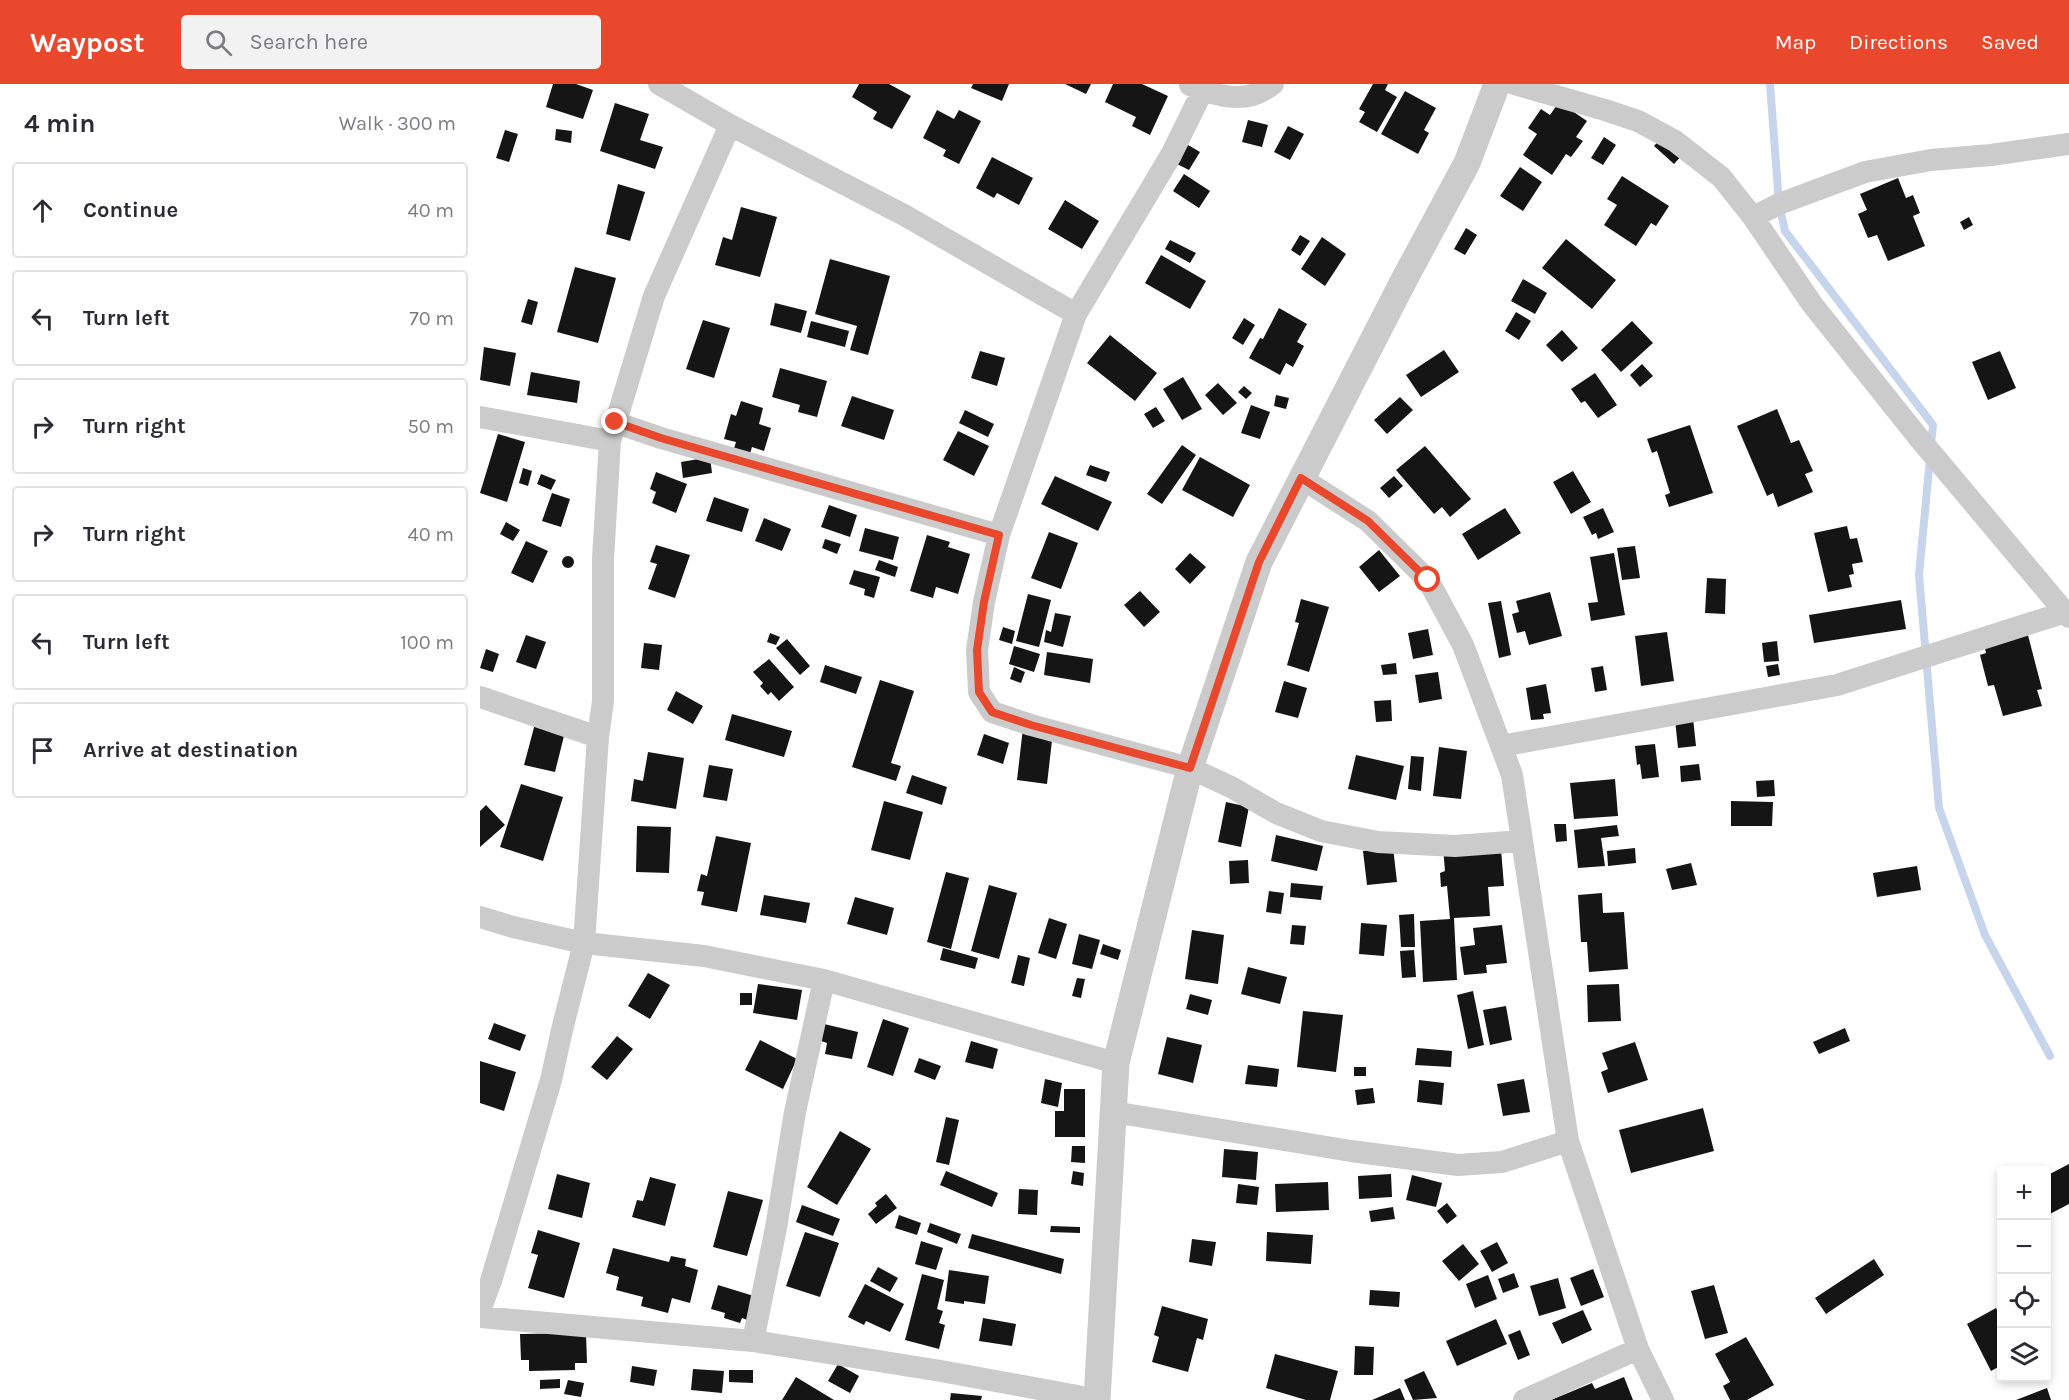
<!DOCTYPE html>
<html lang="en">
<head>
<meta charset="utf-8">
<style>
  :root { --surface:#fff; --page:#f2f2f3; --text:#2b2b33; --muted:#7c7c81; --line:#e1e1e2; --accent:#e9482c }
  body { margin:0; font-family:Karla,sans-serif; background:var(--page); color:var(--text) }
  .controls { position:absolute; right:18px; bottom:18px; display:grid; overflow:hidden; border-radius:6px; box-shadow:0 3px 9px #0003 }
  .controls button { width:54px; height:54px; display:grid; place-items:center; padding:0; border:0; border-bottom:2px solid var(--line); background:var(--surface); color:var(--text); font:30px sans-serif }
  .stop { position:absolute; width:18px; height:18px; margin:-14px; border:4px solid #e9482c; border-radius:50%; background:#fff }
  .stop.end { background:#e9482c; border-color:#fff; box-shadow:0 2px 6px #0008 }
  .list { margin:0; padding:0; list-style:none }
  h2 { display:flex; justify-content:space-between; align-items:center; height:78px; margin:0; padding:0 24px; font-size:26px }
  h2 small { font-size:20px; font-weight:400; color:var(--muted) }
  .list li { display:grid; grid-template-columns:39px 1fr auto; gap:18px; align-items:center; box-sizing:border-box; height:96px; margin:0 12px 12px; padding:0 12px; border:2px solid var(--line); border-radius:6px }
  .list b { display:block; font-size:22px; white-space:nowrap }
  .list em { font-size:20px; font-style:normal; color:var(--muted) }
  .icon { flex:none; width:33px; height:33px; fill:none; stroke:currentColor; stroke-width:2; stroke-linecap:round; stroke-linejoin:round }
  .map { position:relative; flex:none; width:1589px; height:1316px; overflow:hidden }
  header { display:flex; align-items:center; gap:36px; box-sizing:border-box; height:84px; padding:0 30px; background:var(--accent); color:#fff }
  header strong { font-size:28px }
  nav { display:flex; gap:33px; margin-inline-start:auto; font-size:21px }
  .search { width:420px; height:54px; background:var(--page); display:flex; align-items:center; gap:15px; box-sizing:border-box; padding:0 21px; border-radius:6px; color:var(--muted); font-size:22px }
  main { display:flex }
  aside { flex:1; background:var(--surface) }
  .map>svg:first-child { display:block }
</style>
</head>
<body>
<header>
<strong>Waypost</strong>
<div class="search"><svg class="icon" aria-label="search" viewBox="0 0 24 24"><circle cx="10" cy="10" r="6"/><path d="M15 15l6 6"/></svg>Search here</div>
<nav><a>Map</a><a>Directions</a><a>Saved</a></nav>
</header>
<main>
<aside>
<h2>4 min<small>Walk · 300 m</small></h2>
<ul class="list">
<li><svg class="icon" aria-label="ahead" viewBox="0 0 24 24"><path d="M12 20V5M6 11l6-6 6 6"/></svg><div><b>Continue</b></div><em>40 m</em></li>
<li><svg class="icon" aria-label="left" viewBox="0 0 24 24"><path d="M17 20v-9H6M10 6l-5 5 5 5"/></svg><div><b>Turn left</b></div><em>70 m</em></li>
<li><svg class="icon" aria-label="right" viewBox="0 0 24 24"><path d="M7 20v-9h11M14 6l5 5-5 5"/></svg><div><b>Turn right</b></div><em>50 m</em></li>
<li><svg class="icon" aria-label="right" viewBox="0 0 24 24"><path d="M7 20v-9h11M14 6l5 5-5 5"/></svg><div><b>Turn right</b></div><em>40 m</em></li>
<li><svg class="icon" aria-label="left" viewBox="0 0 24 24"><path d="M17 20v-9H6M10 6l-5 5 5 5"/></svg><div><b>Turn left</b></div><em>100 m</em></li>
<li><svg class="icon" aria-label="arrive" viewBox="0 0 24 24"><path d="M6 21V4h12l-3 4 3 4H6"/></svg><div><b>Arrive at destination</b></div></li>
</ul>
</aside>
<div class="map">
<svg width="1589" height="1316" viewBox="0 0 1589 1316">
  <rect width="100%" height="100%" fill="#fff"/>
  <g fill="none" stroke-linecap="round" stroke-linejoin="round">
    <!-- stream -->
    <path stroke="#c6d5ec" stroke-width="8" d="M1290,0L1299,120L1305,147L1453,341L1451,361
      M1450,374L1439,491L1459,724L1505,851L1570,972"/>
  </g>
  <!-- building -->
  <path fill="#151515" d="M73,0H96L113,6L103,35L66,23Z
    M379,0H409L431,12L412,45L393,35L397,28L372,13Z
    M493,0H529L522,17L491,4Z
    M585,0H611L606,10Z
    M633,0H662L688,12L670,51L652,42L656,33L625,18Z
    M893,0H908L905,6L917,13L897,48L879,38L885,28L879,25Z
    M925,7L956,24L944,46L949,49L938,70L901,50Z
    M1079,18L1107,37L1096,53L1103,57L1091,73L1086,70L1072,91L1043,71L1057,50L1048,44L1061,25L1070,31Z
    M135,19L169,30L160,56L183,63L175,85L120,67Z
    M457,26L474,35L479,26L501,37L479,80L463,72L466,66L443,54Z
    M768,36L788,41L782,63L762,58Z
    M808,42L824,50L810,76L794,68Z
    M76,45L92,47L91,59L75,56Z
    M25,46L38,50L29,78L16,74Z
    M1183,52L1203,70L1194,80L1174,62Z
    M1124,53L1136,61L1123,81L1111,74Z
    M708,61L720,68L709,86L697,80Z
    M512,73L553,94L539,121L517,109L514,114L496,104Z
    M1040,83L1062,98L1043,127L1020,112Z
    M704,90L730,107L719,124L693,107Z
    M1142,92L1189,122L1176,142L1171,139L1156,162L1124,141L1137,121L1127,115Z
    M1418,94L1426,114L1433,111L1440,129L1433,132L1445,162L1408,177L1397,151L1388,154L1378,130L1387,126L1380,110Z
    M138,100L165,108L150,157L126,150Z
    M585,116L619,137L602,165L568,145Z
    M261,123L297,133L280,193L235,181L243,153L252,156Z
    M1489,133L1493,141L1484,146L1480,138Z
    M986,144L997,151L985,171L974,165Z
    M820,151L830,157L820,172L811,166Z
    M842,153L866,170L845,202L821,185Z
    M1086,155L1136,196L1112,225L1062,184Z
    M690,156L716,169L710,179L685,165Z
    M681,171L726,197L710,225L665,199Z
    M350,175L410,192L388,271L370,266L377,242L335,230Z
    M95,183L136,194L118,259L77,248Z
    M1043,195L1067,209L1055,230L1031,217Z
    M48,215L58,218L52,241L41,238Z
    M295,219L327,227L321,249L290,241Z
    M799,224L827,240L817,258L824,262L813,283L806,279L800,291L769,274L780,254L783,255Z
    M1036,228L1051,237L1039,256L1025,247Z
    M764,234L775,241L763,261L752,254Z
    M223,236L250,244L234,294L206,285Z
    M331,237L369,247L365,263L327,253Z
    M1152,237L1173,259L1141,288L1121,266Z
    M1082,246L1098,264L1082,278L1066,261Z
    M630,251L677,289L655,317L607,279Z
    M4,263L36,269L30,302L0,296Z
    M964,266L979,288L941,313L926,291Z
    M500,267L525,274L517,302L491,294Z
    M1520,267L1536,304L1508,316L1492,278Z
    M1162,280L1173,292L1160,303L1150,291Z
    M300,284L347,297L337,333L318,328L320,321L292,313Z
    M51,288L100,297L97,319L47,311Z
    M1115,289L1137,321L1118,334L1105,317L1101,319L1091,305Z
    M703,293L722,325L702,336L683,305Z
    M738,299L757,319L743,331L725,311Z
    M764,302L772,309L766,315L758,308Z
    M796,311L809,314L806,325L794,322Z
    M372,312L414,326L404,356L361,342Z
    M920,313L933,326L907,350L894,336Z
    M261,317L283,324L279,340L291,344L284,367L272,363L269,373L253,368L256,358L244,355L251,330L256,332Z
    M771,321L790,328L780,355L761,349Z
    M676,323L685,337L673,344L664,330Z
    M1297,325L1311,359L1319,356L1333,387L1325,390L1333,408L1298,423L1293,409L1287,412L1257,342Z
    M485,326L514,340L508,353L479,339Z
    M1210,341L1233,409L1189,423L1185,411L1190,409L1177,367L1172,369L1167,355Z
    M478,347L509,362L494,392L463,376Z
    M18,350L45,358L27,418L0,409Z
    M702,361L716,371L682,420L667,410Z
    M945,362L991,415L970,433L962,423L954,430L916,386Z
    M230,373L232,389L203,394L201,378Z
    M720,373L770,401L753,433L702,406Z
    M610,381L630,388L626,398L606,391Z
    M43,384L52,387L48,402L39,399Z
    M1093,387L1111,418L1091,430L1073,398Z
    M176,388L207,400L196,429L172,419L176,408L170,405Z
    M61,390L76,396L71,406L57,400Z
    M575,392L632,418L618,447L561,420Z
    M914,392L923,402L909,414L900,404Z
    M72,409L90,415L81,443L62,437Z
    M234,413L269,425L262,448L226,437Z
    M349,421L377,431L370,453L341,443Z
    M1025,424L1041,449L998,476L982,450Z
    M1123,424L1134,448L1118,455L1116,449L1112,451L1103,433Z
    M284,434L311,445L302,467L275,457Z
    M26,438L40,446L33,457L20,450Z
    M1367,442L1370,455L1377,454L1383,478L1372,480L1374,490L1369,491L1372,503L1348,508L1334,449Z
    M385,444L419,453L413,476L379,467Z
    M569,448L598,459L581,505L551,494Z
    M447,451L470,458L468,463L490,470L478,510L456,503L453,514L430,507Z
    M345,455L361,460L357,470L342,464Z
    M46,457L68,467L53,499L31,489Z
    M176,461L210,471L195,514L168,505L177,480L170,478Z
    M1155,462L1160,494L1142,496L1137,464Z
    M899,466L920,492L899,508L879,483Z
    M710,469L726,483L710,500L695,485Z
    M1134,469L1145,531L1111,537L1108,519L1118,518L1110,473Z
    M82 478a6 6 0 1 1 12 0a6 6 0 1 1-12 0Z
    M399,476L418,483L415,493L395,486Z
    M374,486L400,493L394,514L384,511L385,505L369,500Z
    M1227,494L1246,495L1245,530L1225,529Z
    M660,507L680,528L664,543L644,521Z
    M1070,508L1082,552L1049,561L1045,547L1037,549L1032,530L1039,528L1036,517Z
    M548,510L571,516L559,563L536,557Z
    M821,515L849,523L829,588L807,581L819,539L815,538Z
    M1421,516L1426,545L1334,559L1329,531Z
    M1021,517L1031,571L1019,574L1008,519Z
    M575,529L591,532L583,563L564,558L566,546L571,548Z
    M1544,536L1562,605L1557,606L1562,622L1523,632L1514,601L1508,602L1500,571L1506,569L1501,547Z
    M523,543L535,547L532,560L519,556Z
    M948,545L953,571L933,575L928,549Z
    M1187,548L1194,597L1161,602L1155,552Z
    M290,549L300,553L296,561L287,558Z
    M46,551L66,558L56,585L36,578Z
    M307,555L330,582L320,591L296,564Z
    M1297,557L1299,577L1284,578L1282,559Z
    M164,559L182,561L179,586L161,584Z
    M534,562L560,570L554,588L529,580Z
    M6,565L19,570L13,588L0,584Z
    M567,568L613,575L610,599L564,591Z
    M289,575L314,603L299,617L291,608L288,611L280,602L283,599L273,588Z
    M916,579L917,590L903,591L901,581Z
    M1298,580L1300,591L1288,593L1286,582Z
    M345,581L382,593L376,610L340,598Z
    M1123,582L1127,606L1115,608L1111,584Z
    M534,583L545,588L541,599L530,595Z
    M958,588L962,615L939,619L935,591Z
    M400,596L434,607L411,679L421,682L416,697L372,683Z
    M804,597L827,604L818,634L795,628Z
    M1066,600L1071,629L1063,630L1064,635L1051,636L1046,604Z
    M196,607L223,622L213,640L187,626Z
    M911,616L912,637L896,638L894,617Z
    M252,630L312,647L304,673L245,656Z
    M1213,634L1216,662L1198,664L1195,636Z
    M56,636L86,644L75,688L44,681Z
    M543,644L573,648L567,700L537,696Z
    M504,650L529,659L523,680L497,671Z
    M1175,660L1179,693L1162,695L1160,680L1157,681L1155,662Z
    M959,663L987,667L981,715L953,712Z
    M168,668L204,674L196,725L151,717L154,695L163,697Z
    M876,671L924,682L916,716L868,705Z
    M931,672L944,673L941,707L928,705Z
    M1219,680L1221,696L1201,698L1200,682Z
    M229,681L253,685L247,717L223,713Z
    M432,691L467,703L462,721L426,709Z
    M1135,695L1138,732L1094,735L1090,699Z
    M1294,696L1295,712L1277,713L1276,697Z
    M41,700L83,713L63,777L20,763Z
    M404,717L443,728L430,776L391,766Z
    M1251,717L1293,718L1292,742H1251Z
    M746,718L769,723L761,763L738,758Z
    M6,721L25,741L0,763V727Z
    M1074,740H1086L1087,757L1076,758Z
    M1137,741L1139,752L1121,754L1125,782L1098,784L1094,746Z
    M157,742L191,743L189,789L156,788Z
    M796,751L843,762L837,787L791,777Z
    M236,752L271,759L257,828L221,821L224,808L217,807L221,790L227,792Z
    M913,763L917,798L887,801L883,767Z
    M963,763L1021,765L1024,802L1008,803L1010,832L974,834L977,896L943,898L940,837L970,835L967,802L961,803L960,789L965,787Z
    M1155,764L1156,779L1128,782L1127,767Z
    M768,776L769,799L750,800L749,777Z
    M1211,779L1217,801L1192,806L1186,785Z
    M1437,782L1441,806L1397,813L1393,789Z
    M466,788L489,794L471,865L447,858Z
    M811,799L843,802L841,816L810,813Z
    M509,801L537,809L519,875L491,867Z
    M789,807L804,809L801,830L786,828Z
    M1122,809L1123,829L1144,828L1148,885L1109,888L1107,858H1101L1098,811Z
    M284,811L330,819L326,839L280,831Z
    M375,813L414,824L407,851L367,840Z
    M934,830L935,863H921L919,831Z
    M569,834L587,840L576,875L558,869Z
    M881,839L907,841L904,872L879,870Z
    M812,841L826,842L824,861L810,860Z
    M1022,841L1027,879L1006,881L1007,889L984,891L980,863L995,861L993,844Z
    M712,846L744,851L738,900L705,895Z
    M599,850L620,856L612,885L592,880Z
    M623,860L641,866L638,876L620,870Z
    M463,864L498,874L495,885L460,876Z
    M934,866L936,893L922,894L920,867Z
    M538,871L550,874L544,902L531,899Z
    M768,883L807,893L800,920L761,910Z
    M168,889L190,901L170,935L148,922Z
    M597,894L605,895L601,914L592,912Z
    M278,900L322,906L317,936L273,929Z
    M1139,900L1141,937L1108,938L1107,901Z
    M993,907L1004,961L988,965L977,911Z
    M260,909H272V921H260Z
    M710,910L732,916L728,931L706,925Z
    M1026,922L1032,956L1010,961L1003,926Z
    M823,927L863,931L856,988L817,983Z
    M403,935L429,944L413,992L387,983Z
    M14,939L46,951L40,967L8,955Z
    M344,940L378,948L372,975L345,970L347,959L341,957Z
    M1365,944L1370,957L1339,970L1333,958Z
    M137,952L153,965L127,996L111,983Z
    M687,953L722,961L713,999L678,990Z
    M280,956L317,975L303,1005L265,986Z
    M491,957L518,965L513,985L485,978Z
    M1155,958L1168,996L1128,1009L1121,988L1128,985L1122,969Z
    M937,964L972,967L971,983L935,981Z
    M439,974L461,982L455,996L434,988Z
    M0,977L36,988L24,1027L0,1019Z
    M768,981L799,985L797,1003L765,1000Z
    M874,983H886V992H874Z
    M565,995L582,999L578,1023L561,1019Z
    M1044,995L1050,1028L1023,1032L1017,1000Z
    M939,996L964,999L962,1021L937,1018Z
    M893,1004L895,1019L877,1021L875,1006Z
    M584,1005H605V1053H575V1027H584Z
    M1223,1024L1234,1067L1151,1089L1139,1046Z
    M466,1033L479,1036L469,1081L456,1078Z
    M360,1047L391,1065L357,1121L327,1103Z
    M592,1062H605V1079L591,1078Z
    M744,1065L778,1068L776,1096L742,1093Z
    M1589,1080V1120L1566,1132V1092Z
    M466,1087L518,1109L512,1123L460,1101Z
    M593,1087L604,1089L603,1102L591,1100Z
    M77,1090L110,1099L102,1134L68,1125Z
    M911,1090L912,1113L879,1115L878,1092Z
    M932,1091L962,1099L956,1123L926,1116Z
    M170,1093L196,1100L185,1142L152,1133L157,1116L163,1117Z
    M848,1098L849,1126L796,1128L795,1100Z
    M758,1100L779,1103L777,1121L756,1119Z
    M539,1105L558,1106L557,1131L538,1130Z
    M248,1107L283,1116L267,1172L233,1163Z
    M406,1110L417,1124L396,1140L388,1130L397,1122L395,1119Z
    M967,1119L977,1132L967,1140L957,1127Z
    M322,1121L360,1135L353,1152L316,1138Z
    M913,1123L915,1135L891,1138L889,1127Z
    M419,1131L441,1139L437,1151L415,1144Z
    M450,1139L481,1150L477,1160L447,1148Z
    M571,1142L600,1143V1149L570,1148Z
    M58,1146L100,1159L84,1214L48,1204L58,1171L51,1169Z
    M325,1148L359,1159L340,1213L306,1202Z
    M787,1148L833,1151L831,1180L786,1177Z
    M492,1150L584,1175L581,1190L488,1164Z
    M712,1155L736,1158L732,1182L709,1178Z
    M441,1157L463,1164L456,1186L435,1180Z
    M1017,1158L1028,1179L1012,1188L1000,1167Z
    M983,1160L999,1180L979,1197L962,1177Z
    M133,1164L189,1178L191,1172L206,1175L205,1182L218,1186L210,1219L192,1214L188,1229L161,1222L163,1213L136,1206L139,1193L126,1189Z
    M1394,1175L1404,1191L1346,1230L1335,1214Z
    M398,1183L418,1194L410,1208L390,1197Z
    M1113,1185L1124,1213L1101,1222L1090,1194Z
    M469,1186L509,1192L505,1220L484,1217V1220L465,1217Z
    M1034,1189L1039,1203L1023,1209L1018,1195Z
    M442,1190L464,1196L457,1225L463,1227L459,1239L465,1241L459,1265L425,1256Z
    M1008,1191L1017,1215L995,1224L986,1200Z
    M1078,1194L1086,1224L1059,1232L1050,1202Z
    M385,1200L424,1220L410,1248L386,1237L384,1241L368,1233Z
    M238,1201L277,1213L270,1237L262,1234L260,1239L244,1234L245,1229L231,1225Z
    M1234,1201L1248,1249L1225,1255L1211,1207Z
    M890,1206L920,1208L919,1223L889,1221Z
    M682,1222L728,1235L723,1256L717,1254L708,1288L672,1278L679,1253L674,1251Z
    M1516,1224L1522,1235V1281L1511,1287L1487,1240Z
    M1103,1226L1112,1246L1082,1260L1072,1239Z
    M503,1234L536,1240L532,1262L499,1257Z
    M1016,1235L1027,1260L977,1282L966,1257Z
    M1040,1246L1050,1271L1038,1276L1028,1251Z
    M106,1249L107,1279H95V1286L49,1287V1276H41L40,1250Z
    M1266,1253L1294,1301L1267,1316H1250L1243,1302L1250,1298L1235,1270Z
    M875,1262L894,1263L893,1291H874Z
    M795,1270L858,1287L850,1316H826L786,1304Z
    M358,1280L379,1292L370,1309L348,1297Z
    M152,1282L177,1286L174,1302L150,1298Z
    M213,1285L244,1287L242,1309L211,1306Z
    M249,1286H273V1299L249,1298Z
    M944,1287L957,1314L933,1316L924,1296Z
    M316,1293L354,1316H302Z
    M1144,1293L1153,1316H1071L1112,1299L1115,1305Z
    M80,1295V1304L60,1305V1296Z
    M88,1296L104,1299L101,1313L84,1310Z
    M920,1304L925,1316H892Z
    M1567,1304L1571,1316H1536Z
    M471,1309L502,1312L501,1316H470Z"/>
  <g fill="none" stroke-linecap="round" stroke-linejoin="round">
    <!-- minor -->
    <path stroke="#cbcbcb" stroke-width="22" d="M179,0L250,41L424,131L596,230
      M1034,0L1125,26L1158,37L1195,57L1241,93L1273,133L1332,220L1438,353L1589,533
      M710,1C739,13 767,21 793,0
      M723,6L691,71L596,230L519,451L504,518L497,566L499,608L512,628L551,641L710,684L751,703L796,729L841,747L898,758L975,762L1042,757
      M1273,133L1299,120L1385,88L1451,76L1511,71L1589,60
      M0,333L130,357
      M134,338L181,354L519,451
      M821,394L888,437L948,496L983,561L1032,691L1088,1057L1158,1265L1183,1316
      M0,613L118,653
      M1021,662L1357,601L1589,527
      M0,833L33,843L104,859L224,872L344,896L636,979
      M633,1028L871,1067L978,1081L1022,1078L1088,1057
      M0,1226L11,1197L71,996L82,946L104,859L118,653L123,617V475L130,357L174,212L250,41
      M0,1233L273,1257L461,1287L619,1316
      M273,1257L296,1144L315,1028L344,896
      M1044,1316L1158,1265"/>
    <!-- tertiary -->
    <path stroke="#cbcbcb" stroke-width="27" d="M617,1316L636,979L710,684L779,478L925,194L987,79L1017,0"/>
  </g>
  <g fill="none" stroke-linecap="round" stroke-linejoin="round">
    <!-- route -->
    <path stroke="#e9482c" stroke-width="8" d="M135,338L181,354L519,451L504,518L497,566L499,608L512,628L551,641L710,684L779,478L821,394L888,437L948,496"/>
  </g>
</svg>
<div class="controls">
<button>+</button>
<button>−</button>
<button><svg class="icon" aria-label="locate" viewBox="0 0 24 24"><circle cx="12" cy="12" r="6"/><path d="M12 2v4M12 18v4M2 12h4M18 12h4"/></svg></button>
<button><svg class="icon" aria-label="layers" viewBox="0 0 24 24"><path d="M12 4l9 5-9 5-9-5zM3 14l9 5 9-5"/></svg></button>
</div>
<div class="stop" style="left:948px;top:496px"></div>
<div class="stop end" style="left:135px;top:338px"></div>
</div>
</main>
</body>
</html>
